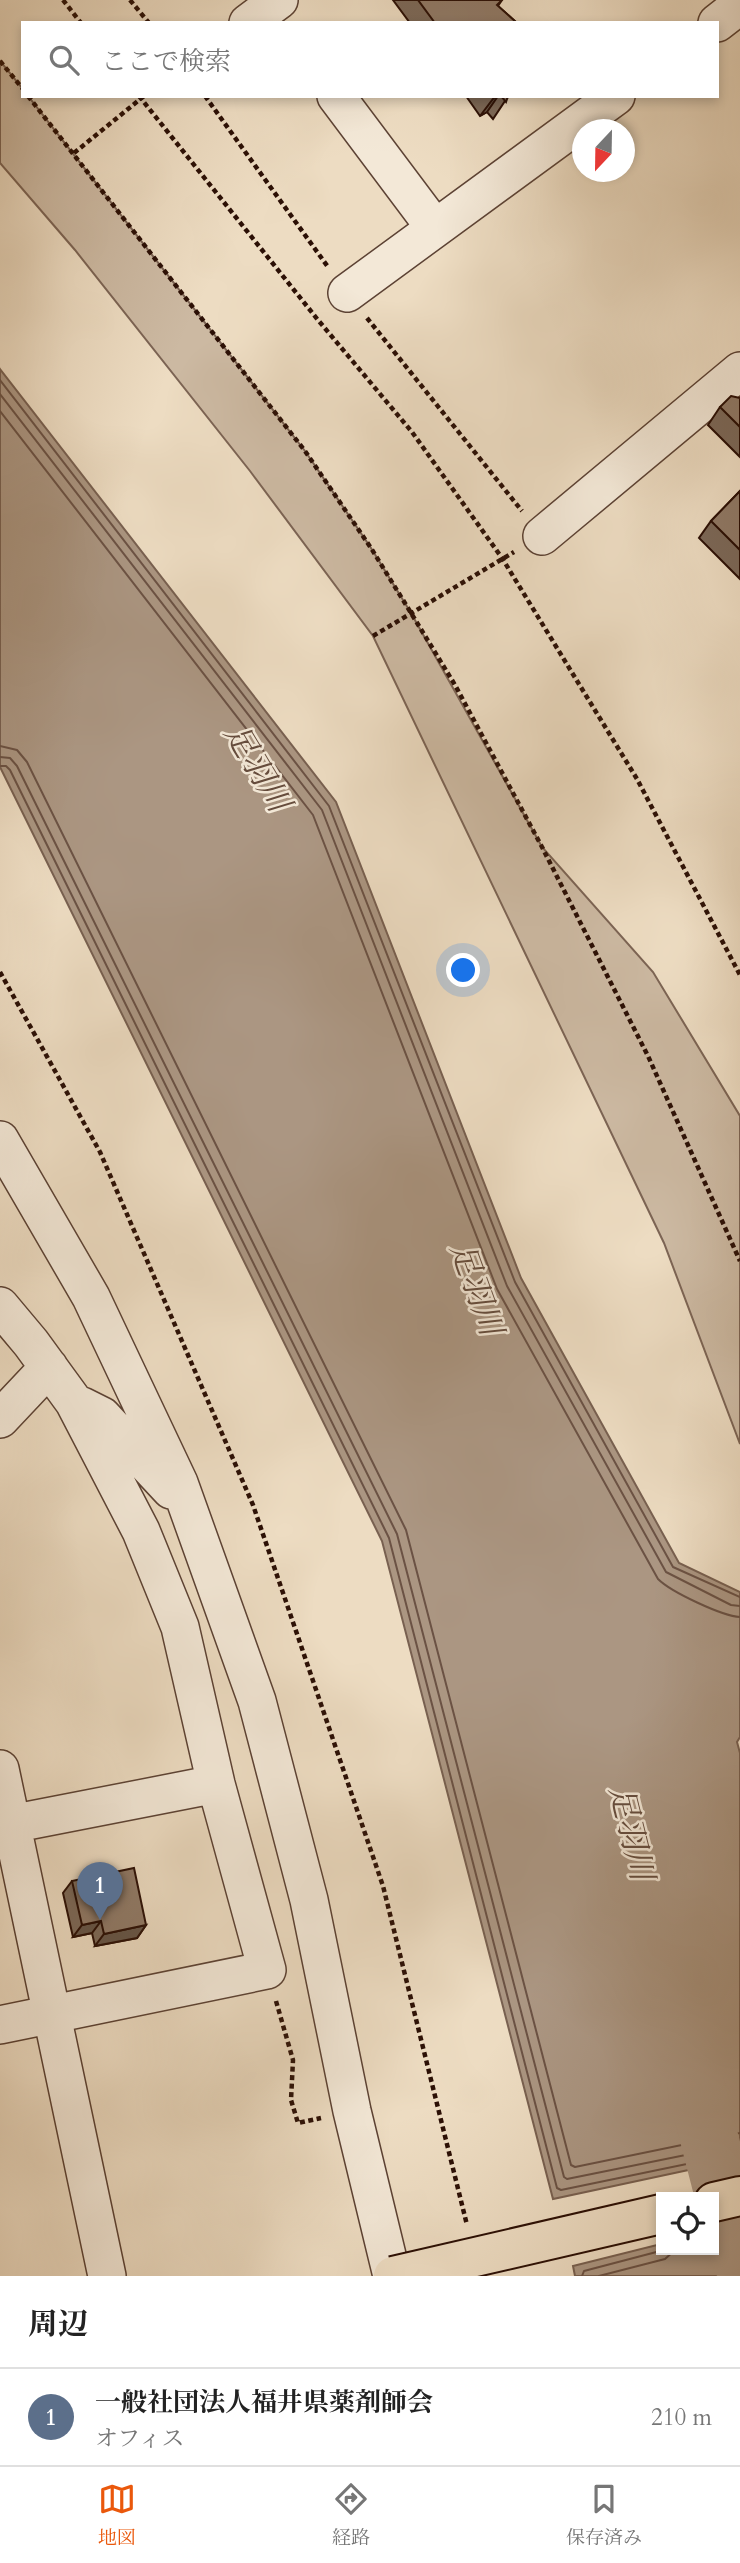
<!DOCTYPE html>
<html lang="ja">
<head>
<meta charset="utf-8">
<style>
  :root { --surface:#fff; --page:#f6f6f6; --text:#222; --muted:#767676; --line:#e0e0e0; --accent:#ea580c }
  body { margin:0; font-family:Cardo,"Noto Serif JP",serif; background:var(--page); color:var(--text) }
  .controls { position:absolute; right:21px; bottom:21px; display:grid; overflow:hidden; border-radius:0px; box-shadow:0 4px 10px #0003 }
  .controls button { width:63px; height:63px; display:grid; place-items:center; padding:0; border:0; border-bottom:2px solid var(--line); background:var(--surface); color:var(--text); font:35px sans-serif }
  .compass { position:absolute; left:572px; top:119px; width:63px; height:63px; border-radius:50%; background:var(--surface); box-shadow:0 4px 10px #0003; rotate:202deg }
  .you { position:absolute; left:464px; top:971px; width:24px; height:24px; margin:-18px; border:5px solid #fff; border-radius:50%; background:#1a73e8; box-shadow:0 0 0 10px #1a73e833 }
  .badge { display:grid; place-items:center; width:46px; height:46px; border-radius:50%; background:var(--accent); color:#fff; font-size:23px; font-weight:700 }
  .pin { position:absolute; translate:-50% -58px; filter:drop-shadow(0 2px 4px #0008) }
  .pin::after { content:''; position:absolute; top:37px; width:24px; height:21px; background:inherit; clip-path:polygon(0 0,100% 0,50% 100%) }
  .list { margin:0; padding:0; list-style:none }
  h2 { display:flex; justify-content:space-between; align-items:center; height:91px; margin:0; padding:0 28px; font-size:30px }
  h2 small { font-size:23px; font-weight:400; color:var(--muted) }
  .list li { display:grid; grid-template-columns:46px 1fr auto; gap:21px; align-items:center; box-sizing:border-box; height:98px; padding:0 28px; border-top:2px solid var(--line) }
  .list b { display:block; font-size:26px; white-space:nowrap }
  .list p { margin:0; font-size:23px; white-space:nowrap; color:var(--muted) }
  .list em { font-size:23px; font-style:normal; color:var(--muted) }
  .icon { flex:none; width:38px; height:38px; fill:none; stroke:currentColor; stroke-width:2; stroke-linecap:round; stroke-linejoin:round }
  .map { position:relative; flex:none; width:740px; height:2276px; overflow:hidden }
  .search { position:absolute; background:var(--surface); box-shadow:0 4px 10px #0003; left:21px; right:21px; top:21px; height:77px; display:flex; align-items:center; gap:18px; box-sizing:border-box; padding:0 24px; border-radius:0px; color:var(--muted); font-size:26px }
  .sheet { height:189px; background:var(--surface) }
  nav { display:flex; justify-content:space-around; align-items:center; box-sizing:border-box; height:98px; border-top:2px solid var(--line); background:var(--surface); font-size:19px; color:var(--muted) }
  nav a { display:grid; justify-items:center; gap:4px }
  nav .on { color:var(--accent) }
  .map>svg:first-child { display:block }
</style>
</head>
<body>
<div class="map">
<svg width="740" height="2276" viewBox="0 0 740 2276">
  <rect width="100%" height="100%" fill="#eddcc2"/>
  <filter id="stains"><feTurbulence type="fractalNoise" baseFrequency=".00286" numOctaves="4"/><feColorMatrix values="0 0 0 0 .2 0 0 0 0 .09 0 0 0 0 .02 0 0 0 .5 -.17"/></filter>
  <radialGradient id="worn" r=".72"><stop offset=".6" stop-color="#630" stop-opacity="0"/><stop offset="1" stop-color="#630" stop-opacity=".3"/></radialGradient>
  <!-- green -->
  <path fill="#ccb9a2" stroke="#7c6454" stroke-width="2" d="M0,61L23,89V96H28L305,451L371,548L411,613L542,847L653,972L740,1116V1444L664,1243L373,636L250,471L75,250L0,163Z"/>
  <!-- water -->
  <path fill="#ab9682" stroke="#786050" stroke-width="2" d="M0,369L336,802L521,1278L679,1563L740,1592V1737L737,1742L740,1753V2159L553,2199L382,1541L0,767Z
    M740,2223V2276H575L573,2266L661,2244V2250H714V2230Z"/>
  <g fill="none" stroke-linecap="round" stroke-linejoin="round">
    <!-- shore -->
    <path stroke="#6b5244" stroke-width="2" d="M0,380L329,806L515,1282L673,1567L740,1597
      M0,394L322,810L507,1286L666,1572L731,1605L740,1606
      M0,411L313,815L497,1289L658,1579C671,1592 722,1616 740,1617
      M0,746L17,750L27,762L406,1530L571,2165L575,2167L740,2133
      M0,757L10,758L17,766L397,1534L564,2177L567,2179L740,2144
      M0,766H6L10,770L389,1538L557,2188L561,2190L740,2153
      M582,2276L584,2271L664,2250
      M599,2276L665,2259L675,2250"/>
    <!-- river -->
    <path stroke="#ab9682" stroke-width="58" d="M696,2087L740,2258"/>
    <defs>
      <path id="minor" d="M248,23L279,0
        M717,23L740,5
        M336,96L435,228
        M347,293L616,96
        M542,536L740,371
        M0,1140L91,1297L179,1483L257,1701L309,1900L352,2111L392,2276
        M0,1306L31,1343L74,1402L141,1531L180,1627L216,1784L267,1970L0,2025
        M82,1406L102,1416L171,1490
        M0,1419L49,1367
        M0,1769L107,2276
        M11,1824L216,1784"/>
      <path id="major" d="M714,2202L740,2196"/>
    </defs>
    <!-- minor casing -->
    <use href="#minor" stroke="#5c4234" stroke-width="40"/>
    <!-- major casing -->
    <use href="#major" stroke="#2b0f05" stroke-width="42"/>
    <!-- path -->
    <path stroke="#2b0f05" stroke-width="4.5" stroke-dasharray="5 3.5" stroke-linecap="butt" d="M63,0L81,23
      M130,0L149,23
      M0,61L23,89
      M28,96L305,451L371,548L411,613L455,685L542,847L648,1056L740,1261
      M139,96L318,320L412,432L502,558L637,779L740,975
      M205,96L328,267
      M74,153L144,96
      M367,318L522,511
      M373,636L514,552
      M0,972L100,1152L253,1505L383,1886L467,2225
      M276,2001L293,2060L291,2100L298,2123L321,2118"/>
    <!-- minor -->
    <use href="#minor" stroke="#f3e8d7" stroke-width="37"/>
    <!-- major -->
    <use href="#major" stroke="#eddcc2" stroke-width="38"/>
    <defs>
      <path id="major-bridge" d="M393,2276L661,2214"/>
    </defs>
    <!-- major-bridge casing -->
    <use href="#major-bridge" stroke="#2b0f05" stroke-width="42" stroke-linecap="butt"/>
    <!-- major-bridge -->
    <use href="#major-bridge" stroke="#eddcc2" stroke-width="38"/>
  </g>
  <!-- wall -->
  <path fill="#7c6959" stroke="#2b0f05" stroke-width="2" d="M393,0H502L498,6L517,23H410Z
    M466,96H510L507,98L493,119L487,112L480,116Z
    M740,398V457L708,425L720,407Z
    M740,491V579L699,538L711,521Z
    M72,1881L146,1925L137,1938L95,1946L92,1933L73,1937L63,1893Z"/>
  <!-- shaded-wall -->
  <path fill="#655548" stroke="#2b0f05" stroke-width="2" d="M496,96H498L487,112L480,116L493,99Z
    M101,1921L92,1933L73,1937L82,1925Z
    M146,1925L137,1938L95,1946L104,1934Z"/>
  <!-- building -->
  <path fill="#907a67" stroke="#2b0f05" stroke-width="2" d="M418,0H502L497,5L517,23H435Z
    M501,96H508L506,102Z
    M731,396L740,398V427L720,407Z
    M740,491V550L711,521Z
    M134,1868L146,1925L104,1934L101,1921L82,1925L72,1881Z"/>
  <g text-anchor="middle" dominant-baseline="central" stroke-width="5" stroke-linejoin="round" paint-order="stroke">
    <!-- water labels -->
    <g font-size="32" font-style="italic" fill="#654c3d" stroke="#f3e8d7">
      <text transform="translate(257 768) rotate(59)">足羽川</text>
      <text transform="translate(476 1289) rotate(70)">足羽川</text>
      <text transform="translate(631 1833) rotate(76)">足羽川</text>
    </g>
  </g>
  <rect width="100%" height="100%" filter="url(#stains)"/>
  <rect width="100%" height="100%" fill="url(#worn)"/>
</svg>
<div class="controls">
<button><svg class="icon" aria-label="locate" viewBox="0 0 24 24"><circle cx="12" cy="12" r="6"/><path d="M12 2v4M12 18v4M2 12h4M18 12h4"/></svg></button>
</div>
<svg class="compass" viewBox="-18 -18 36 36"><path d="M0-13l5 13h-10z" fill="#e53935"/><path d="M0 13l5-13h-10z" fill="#767676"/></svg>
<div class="you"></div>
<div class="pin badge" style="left:100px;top:1920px;background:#5c6f8a">1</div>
<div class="search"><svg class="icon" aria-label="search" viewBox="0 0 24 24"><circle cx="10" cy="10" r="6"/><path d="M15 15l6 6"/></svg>ここで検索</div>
</div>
<section class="sheet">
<h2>周辺<small></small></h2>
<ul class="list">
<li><span class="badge" style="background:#5c6f8a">1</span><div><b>一般社団法人福井県薬剤師会</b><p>オフィス</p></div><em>210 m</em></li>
</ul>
</section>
<nav>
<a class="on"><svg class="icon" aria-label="map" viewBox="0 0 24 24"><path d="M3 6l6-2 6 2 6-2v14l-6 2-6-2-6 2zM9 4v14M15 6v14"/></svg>地図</a>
<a><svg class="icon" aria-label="directions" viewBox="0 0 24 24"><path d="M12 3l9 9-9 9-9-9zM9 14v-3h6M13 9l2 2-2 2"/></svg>経路</a>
<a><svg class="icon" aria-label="saved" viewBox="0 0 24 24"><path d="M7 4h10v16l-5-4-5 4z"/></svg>保存済み</a>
</nav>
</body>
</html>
